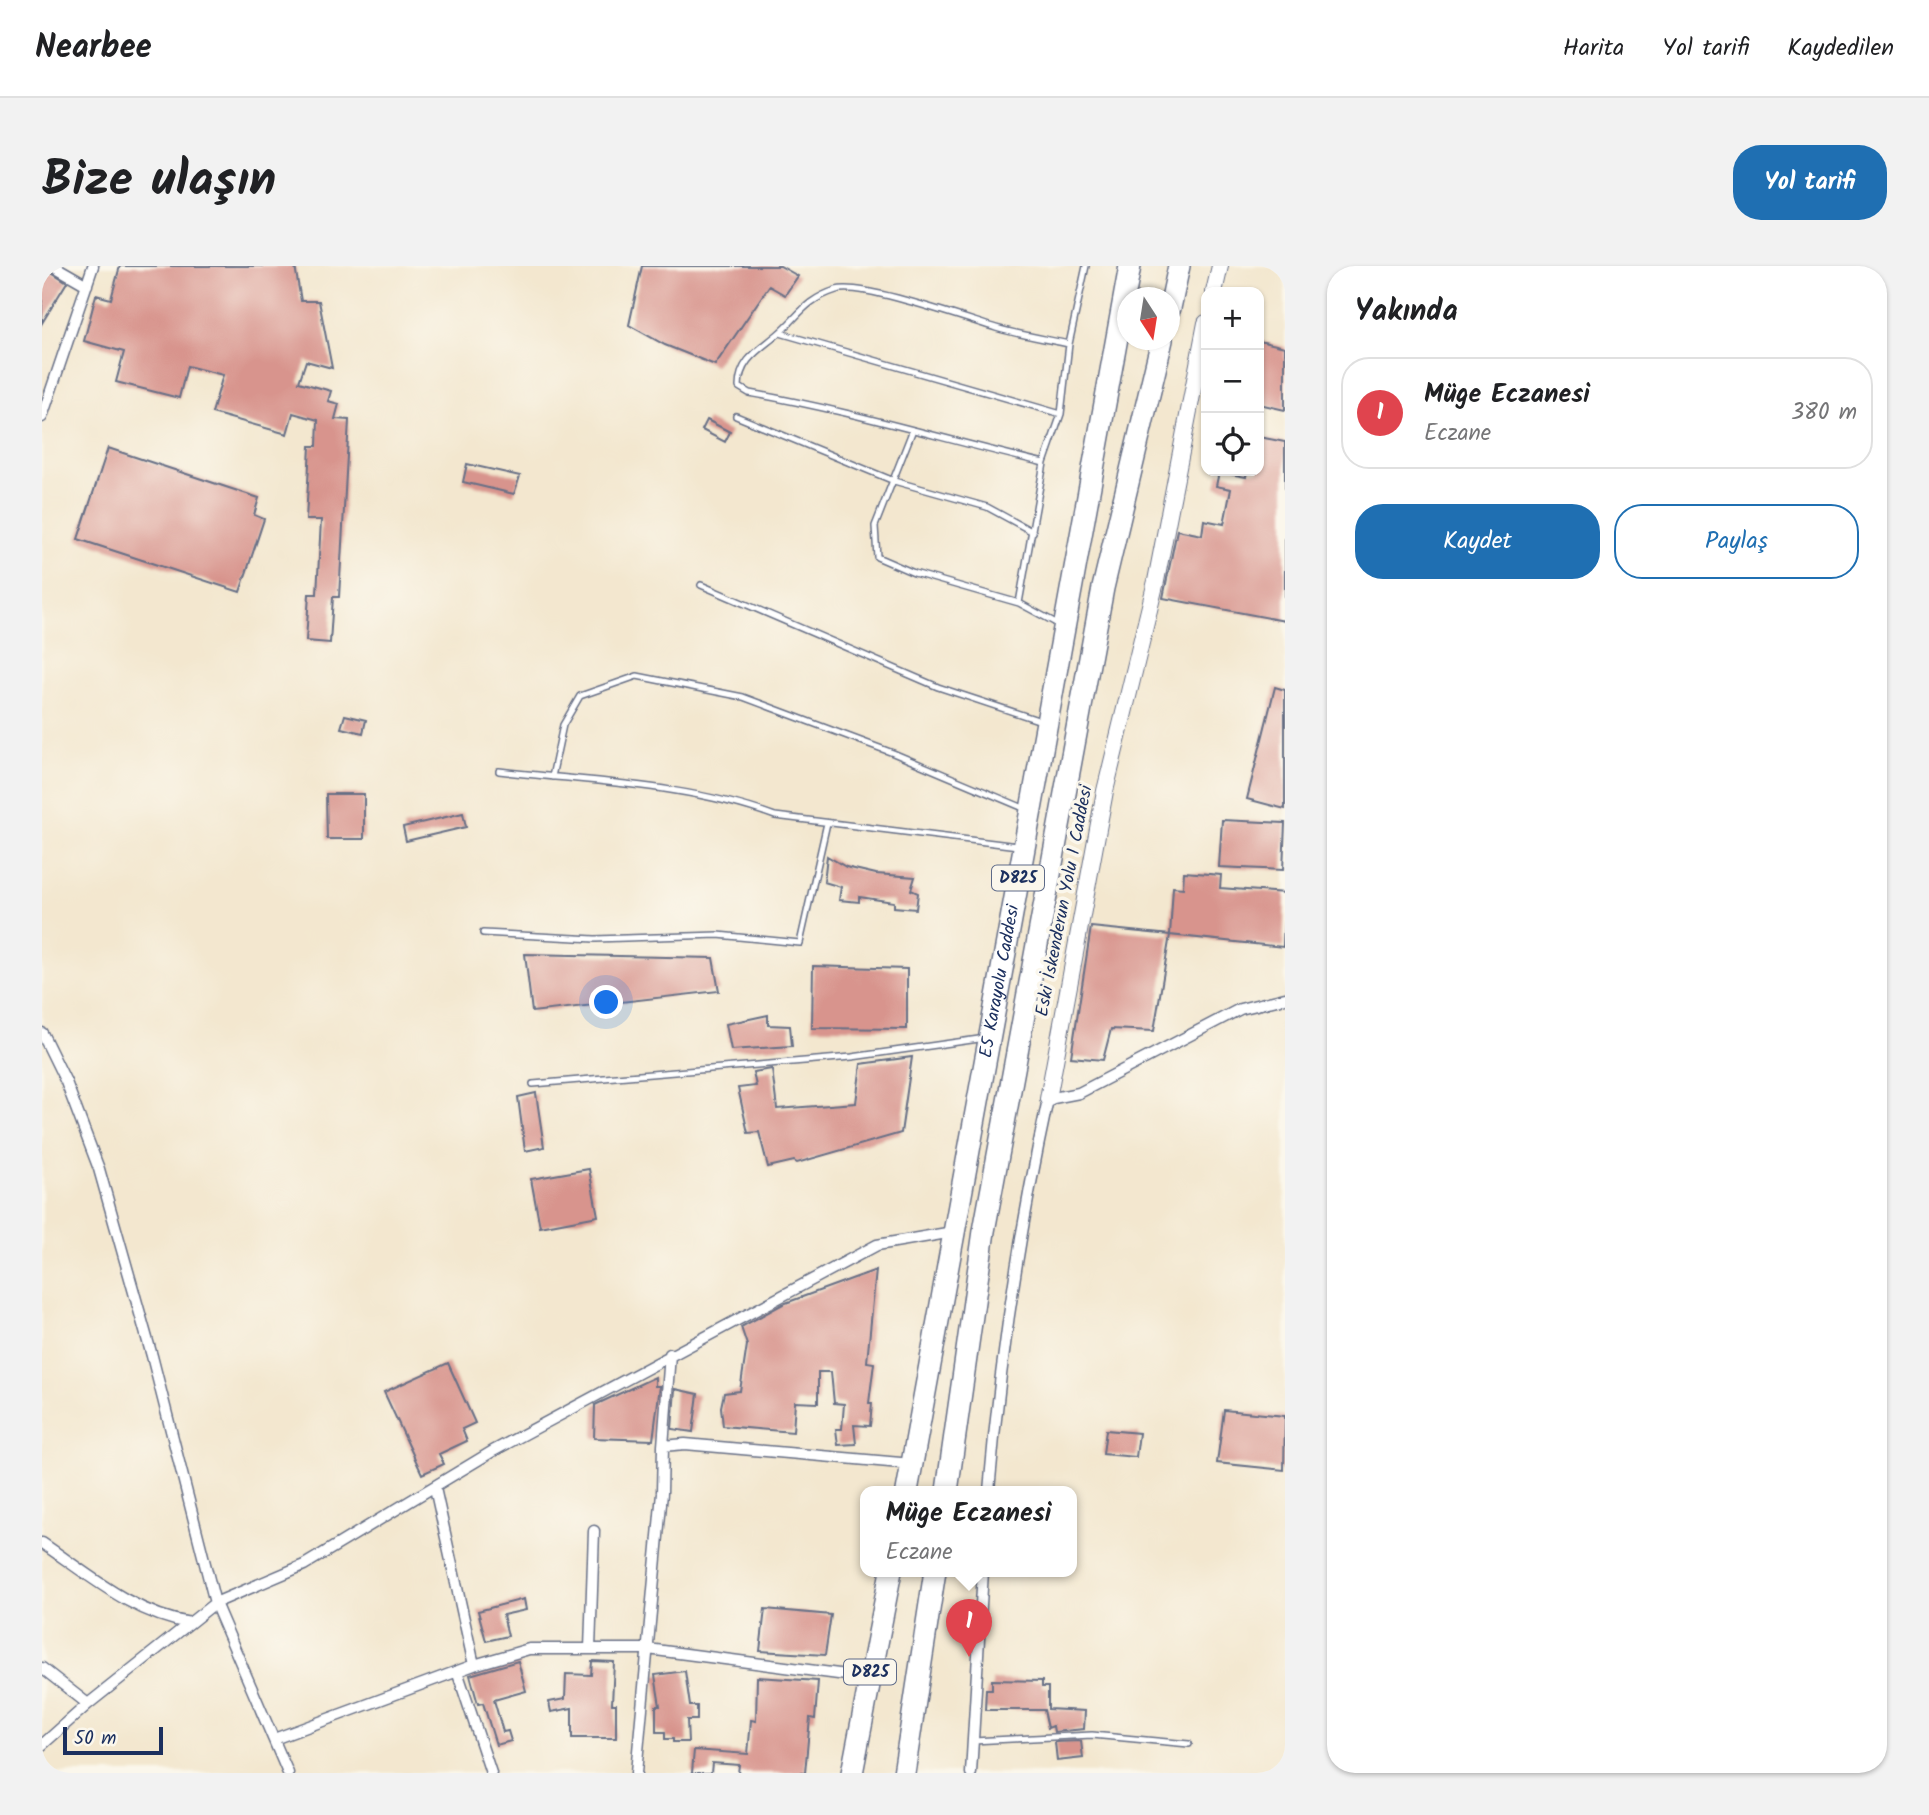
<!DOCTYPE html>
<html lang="tr">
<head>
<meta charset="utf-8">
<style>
  :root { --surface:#fff; --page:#f2f2f2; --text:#202124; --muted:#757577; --line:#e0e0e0; --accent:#1f6fb2 }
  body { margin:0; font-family:Kalam,sans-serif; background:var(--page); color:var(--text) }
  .controls { position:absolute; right:21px; top:21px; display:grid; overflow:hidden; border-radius:14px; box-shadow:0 2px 5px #0004 }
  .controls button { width:63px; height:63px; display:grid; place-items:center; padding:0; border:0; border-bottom:2px solid var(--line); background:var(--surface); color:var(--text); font:35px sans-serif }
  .compass { position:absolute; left:1075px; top:21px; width:63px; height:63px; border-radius:50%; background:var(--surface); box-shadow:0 2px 5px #0004; rotate:168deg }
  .scale { position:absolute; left:21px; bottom:18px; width:100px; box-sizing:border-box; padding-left:7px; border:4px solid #1b2f5e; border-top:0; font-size:19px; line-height:24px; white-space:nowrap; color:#1b2f5e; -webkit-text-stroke:5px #fbf7ec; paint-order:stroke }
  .you { position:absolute; left:565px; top:737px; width:24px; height:24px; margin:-18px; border:5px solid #fff; border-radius:50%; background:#1a73e8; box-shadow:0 0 0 10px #1a73e833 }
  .badge { display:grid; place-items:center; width:46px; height:46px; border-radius:50%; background:var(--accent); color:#fff; font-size:23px; font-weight:700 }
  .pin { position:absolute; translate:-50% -58px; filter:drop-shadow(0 2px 4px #0008) }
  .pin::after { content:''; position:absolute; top:37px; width:24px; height:21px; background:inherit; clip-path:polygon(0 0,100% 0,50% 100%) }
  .popup { position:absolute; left:818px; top:1220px; width:217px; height:91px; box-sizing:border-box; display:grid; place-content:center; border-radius:14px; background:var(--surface); filter:drop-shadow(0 2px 5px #0005); font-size:23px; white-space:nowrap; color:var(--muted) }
  .popup b { font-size:26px; color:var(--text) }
  .popup::after { content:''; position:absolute; left:50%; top:100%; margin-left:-14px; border:14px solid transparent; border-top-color:var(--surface) }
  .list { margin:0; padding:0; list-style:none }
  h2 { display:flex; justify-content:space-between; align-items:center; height:91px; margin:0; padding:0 28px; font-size:30px }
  h2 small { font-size:23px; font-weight:400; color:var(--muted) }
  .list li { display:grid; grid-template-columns:46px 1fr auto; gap:21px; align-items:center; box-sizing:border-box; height:112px; margin:0 14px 14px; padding:0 14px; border:2px solid var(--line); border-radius:28px }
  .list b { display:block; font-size:26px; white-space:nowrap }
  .list p { margin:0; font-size:23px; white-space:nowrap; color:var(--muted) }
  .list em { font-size:23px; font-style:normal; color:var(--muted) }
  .actions { display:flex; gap:14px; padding:21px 28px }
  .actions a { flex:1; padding:16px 0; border:2px solid var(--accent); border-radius:28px; text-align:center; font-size:24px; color:var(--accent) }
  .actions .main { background:var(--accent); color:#fff }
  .icon { flex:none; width:38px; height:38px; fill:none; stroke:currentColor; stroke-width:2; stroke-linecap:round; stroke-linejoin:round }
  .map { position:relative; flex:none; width:1243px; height:1507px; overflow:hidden; border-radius:28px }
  header { display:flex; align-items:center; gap:42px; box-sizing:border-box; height:98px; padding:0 35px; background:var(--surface); border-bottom:2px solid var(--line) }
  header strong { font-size:33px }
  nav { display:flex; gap:38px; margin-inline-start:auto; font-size:24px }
  .intro { display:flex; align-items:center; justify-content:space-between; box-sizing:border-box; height:168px; padding:0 42px }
  h1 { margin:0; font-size:49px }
  .button { padding:18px 32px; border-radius:28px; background:var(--accent); color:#fff; font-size:24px; font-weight:700 }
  main { display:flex; gap:42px; padding:0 42px }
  aside { flex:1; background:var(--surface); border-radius:28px; box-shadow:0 2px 5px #0004 }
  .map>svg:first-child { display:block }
</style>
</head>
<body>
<header>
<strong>Nearbee</strong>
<nav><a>Harita</a><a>Yol tarifi</a><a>Kaydedilen</a></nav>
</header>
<div class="intro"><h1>Bize ulaşın</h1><a class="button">Yol tarifi</a></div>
<main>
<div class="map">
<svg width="1243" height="1507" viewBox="0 0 1243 1507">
  <rect width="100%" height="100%" fill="#fbf7ec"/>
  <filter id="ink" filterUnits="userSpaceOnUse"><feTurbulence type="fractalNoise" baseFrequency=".0143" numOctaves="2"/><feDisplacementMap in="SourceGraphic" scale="14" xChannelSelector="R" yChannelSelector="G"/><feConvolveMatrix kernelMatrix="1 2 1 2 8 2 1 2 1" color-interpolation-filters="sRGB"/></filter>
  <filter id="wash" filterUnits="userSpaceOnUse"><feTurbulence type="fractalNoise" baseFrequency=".00686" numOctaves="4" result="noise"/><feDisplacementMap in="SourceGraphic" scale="28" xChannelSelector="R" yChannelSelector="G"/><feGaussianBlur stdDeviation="1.57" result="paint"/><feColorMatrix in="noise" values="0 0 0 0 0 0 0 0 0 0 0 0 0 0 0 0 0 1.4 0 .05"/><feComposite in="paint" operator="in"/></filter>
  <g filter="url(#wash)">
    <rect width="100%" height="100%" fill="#f3e7cf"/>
    <g id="blocks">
      <!-- building -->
      <path fill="#d8948d" d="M0,0L25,16L0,57Z
        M78,0H253L259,35H277L290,102L264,95L257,116L289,125L286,135L297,138L293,153L307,154L297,331H291L288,377L264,375L267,328H275L279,254H264L268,180H275L276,154L251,147L245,168L170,147L181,109L145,100L137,132L74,116L82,86L42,75L54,29L69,33Z
        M600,0H738L756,10L743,29L727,20L673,99L623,79L587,59Z
        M1217,75L1243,81V144L1217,138Z
        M665,154L688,166L683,176L660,164Z
        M1217,171L1243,176V355L1121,332L1135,264L1160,269L1162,254L1182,258L1189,223L1174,220L1177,206L1204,211L1205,205H1217Z
        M66,182L217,232L212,249L222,253L198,326L36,273Z
        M425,198L478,210L472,228L421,216Z
        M1233,421L1243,424V543L1205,533Z
        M303,449L324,454L321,467L299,462Z
        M284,528H322V573H285Z
        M421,547L424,561L364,575L361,561Z
        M1180,554L1243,557L1241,604L1177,601Z
        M785,590L804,601L834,608L873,611L869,624L876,627L874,643L852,641V636L817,631V636L797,634L799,621L782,616Z
        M1142,606L1179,609L1178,622L1243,627L1241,681L1128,669L1131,621L1141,622Z
        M1049,661L1128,669L1112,765L1069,763L1061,794L1029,791Z
        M483,688L671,692L677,725L490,746Z
        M771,700L865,703V763L770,762Z
        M726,749V759L748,760L750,780L689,784L684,758Z
        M870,791L859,867L755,897L752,895L726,901L717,866L706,867L696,822L714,820L711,806L730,803L735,843L814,837L819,798Z
        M494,827L502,881L483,885L476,831Z
        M547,903L556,950L498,961L489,913Z
        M834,1004L825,1096L832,1097L827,1137H830L828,1160L812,1159L814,1178L796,1179L794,1163H800L802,1138L792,1137L789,1106H776V1137L753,1136L751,1166L681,1160L679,1141L682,1127L698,1125L705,1079L699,1061L741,1038Z
        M406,1097L433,1157L420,1163L425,1175L397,1188L402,1198L380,1208L342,1126Z
        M613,1111V1120H618L611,1174L552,1172L553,1139Z
        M633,1123L656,1128L651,1166L630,1163Z
        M1182,1144L1243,1150L1242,1204L1175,1197Z
        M1064,1164L1097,1167L1094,1191L1061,1188Z
        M482,1333L484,1344L461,1349L466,1370L444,1375L436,1345Z
        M723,1343L789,1349L783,1389L718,1385Z
        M476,1395L484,1425L452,1434L461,1466L466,1465L469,1475L454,1479L441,1437L436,1438L428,1409Z
        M550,1395L572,1396L570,1438H574V1472H530V1442L509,1446L507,1436L523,1433L524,1408L549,1409Z
        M643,1405L648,1440H655V1454H645L646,1476H631V1473H623V1466H614V1440H618L613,1409Z
        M715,1411L776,1415L773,1453L768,1452L763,1507H696L697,1499L670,1497L669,1507H650L652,1484L706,1488L709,1454L714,1455Z
        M950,1414L1000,1415V1421H1006V1443L1043,1445L1042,1463L1012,1466L1011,1460L1006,1462L1002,1444H943L944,1423H950Z
        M1039,1475L1041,1492L1015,1495L1013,1476Z"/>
    </g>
  </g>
  <g filter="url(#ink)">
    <use href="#blocks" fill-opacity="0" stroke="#676f86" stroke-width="2"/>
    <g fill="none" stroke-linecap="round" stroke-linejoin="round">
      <defs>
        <path id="lane" d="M738,67L1019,148
          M694,150L852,215L945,241L991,266
          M870,166L833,260L835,291L872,307L977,337
          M1002,197C904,174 806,144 707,127L697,121C697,94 717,84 736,68C758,49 763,34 794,24C819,16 924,53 954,62C978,69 1003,73 1027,78
          M659,319L896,421L999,455
          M1016,358L977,337L1002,197L1019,148L1027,78L1044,0
          M457,505C548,516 647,518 733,550L976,580
          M510,511L521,459L538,430L595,410L701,431L851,487L984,543
          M441,667L553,673L676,669L758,677L785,557
          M491,818L810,791L944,772
          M931,1475L1050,1469L1147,1478"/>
        <path id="street" d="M12,0L45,19
          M0,151L51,0
          M0,767L24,816L57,903L110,1090L173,1337L246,1507
          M621,1180L628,1088
          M393,1222L432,1399
          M947,1225C958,1093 978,962 1006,833L1037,827L1198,743L1243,732
          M0,1277C46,1308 91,1348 148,1357
          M548,1383L552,1265
          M0,1402L46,1438
          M415,1405L449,1507
          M232,1473L432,1399L487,1383H606L827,1412
          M0,1479L46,1438L173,1337L262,1299L451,1185L835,979L911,966
          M594,1507L620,1227L621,1180L643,1178L870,1198
          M929,1507L941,1305"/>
        <path id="secondary" d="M1172,26L1178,0
          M1006,833L1063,525L1114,315L1164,57"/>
        <g id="highway">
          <path d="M1128,42L1137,0"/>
          <path id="s1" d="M865,1225L1088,0"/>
          <path d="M905,1225L942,965L1061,322L1120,74"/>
          <path d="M810,1507L849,1305"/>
          <path d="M862,1507L893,1305"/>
        </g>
      </defs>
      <!-- lane casing -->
      <use href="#lane" stroke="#676f86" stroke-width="8"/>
      <!-- street casing -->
      <use href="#street" stroke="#676f86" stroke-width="13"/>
      <!-- secondary casing -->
      <use href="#secondary" stroke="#676f86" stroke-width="18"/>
      <!-- highway casing -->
      <use href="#highway" stroke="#676f86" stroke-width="24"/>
      <!-- lane -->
      <use href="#lane" stroke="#fff" stroke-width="5"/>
      <!-- street -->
      <use href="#street" stroke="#fff" stroke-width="10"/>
      <!-- secondary -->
      <use href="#secondary" stroke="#fff" stroke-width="16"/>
      <!-- highway -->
      <use href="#highway" stroke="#fff" stroke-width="21"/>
    </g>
  </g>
  <g text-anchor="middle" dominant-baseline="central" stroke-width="7" stroke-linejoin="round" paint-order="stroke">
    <!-- shield labels -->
    <g fill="#fbf7ec" stroke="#5e6b89" stroke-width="2">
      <rect x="950" y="599.5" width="52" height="25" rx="5"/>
      <rect x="802" y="1393.5" width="52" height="25" rx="5"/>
    </g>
    <g font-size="16" font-weight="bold" fill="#1b2f5e">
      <text x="976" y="612">D825</text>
      <text x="828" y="1406">D825</text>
    </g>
    <!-- street labels -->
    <g font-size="18" fill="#1b2f5e" stroke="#fbf7ec">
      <text transform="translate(1023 635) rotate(-79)">Eski İskenderun Yolu 1 Caddesi</text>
      <text stroke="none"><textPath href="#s1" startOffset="518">E5 Karayolu Caddesi</textPath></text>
    </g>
  </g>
</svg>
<div class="controls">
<button>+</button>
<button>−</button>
<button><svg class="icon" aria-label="locate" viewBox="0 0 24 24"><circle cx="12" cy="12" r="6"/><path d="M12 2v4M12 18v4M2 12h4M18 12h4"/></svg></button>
</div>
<svg class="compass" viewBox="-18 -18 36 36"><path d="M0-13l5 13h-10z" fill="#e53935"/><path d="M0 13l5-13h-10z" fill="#757577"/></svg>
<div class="scale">50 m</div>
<div class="you"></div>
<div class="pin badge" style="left:927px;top:1391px;background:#e0444e">1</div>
<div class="popup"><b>Müge Eczanesi</b>Eczane</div>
</div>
<aside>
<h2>Yakında<small></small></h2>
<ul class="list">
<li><span class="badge" style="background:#e0444e">1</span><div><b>Müge Eczanesi</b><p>Eczane</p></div><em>380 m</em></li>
</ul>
<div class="actions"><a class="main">Kaydet</a><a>Paylaş</a></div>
</aside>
</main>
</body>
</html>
